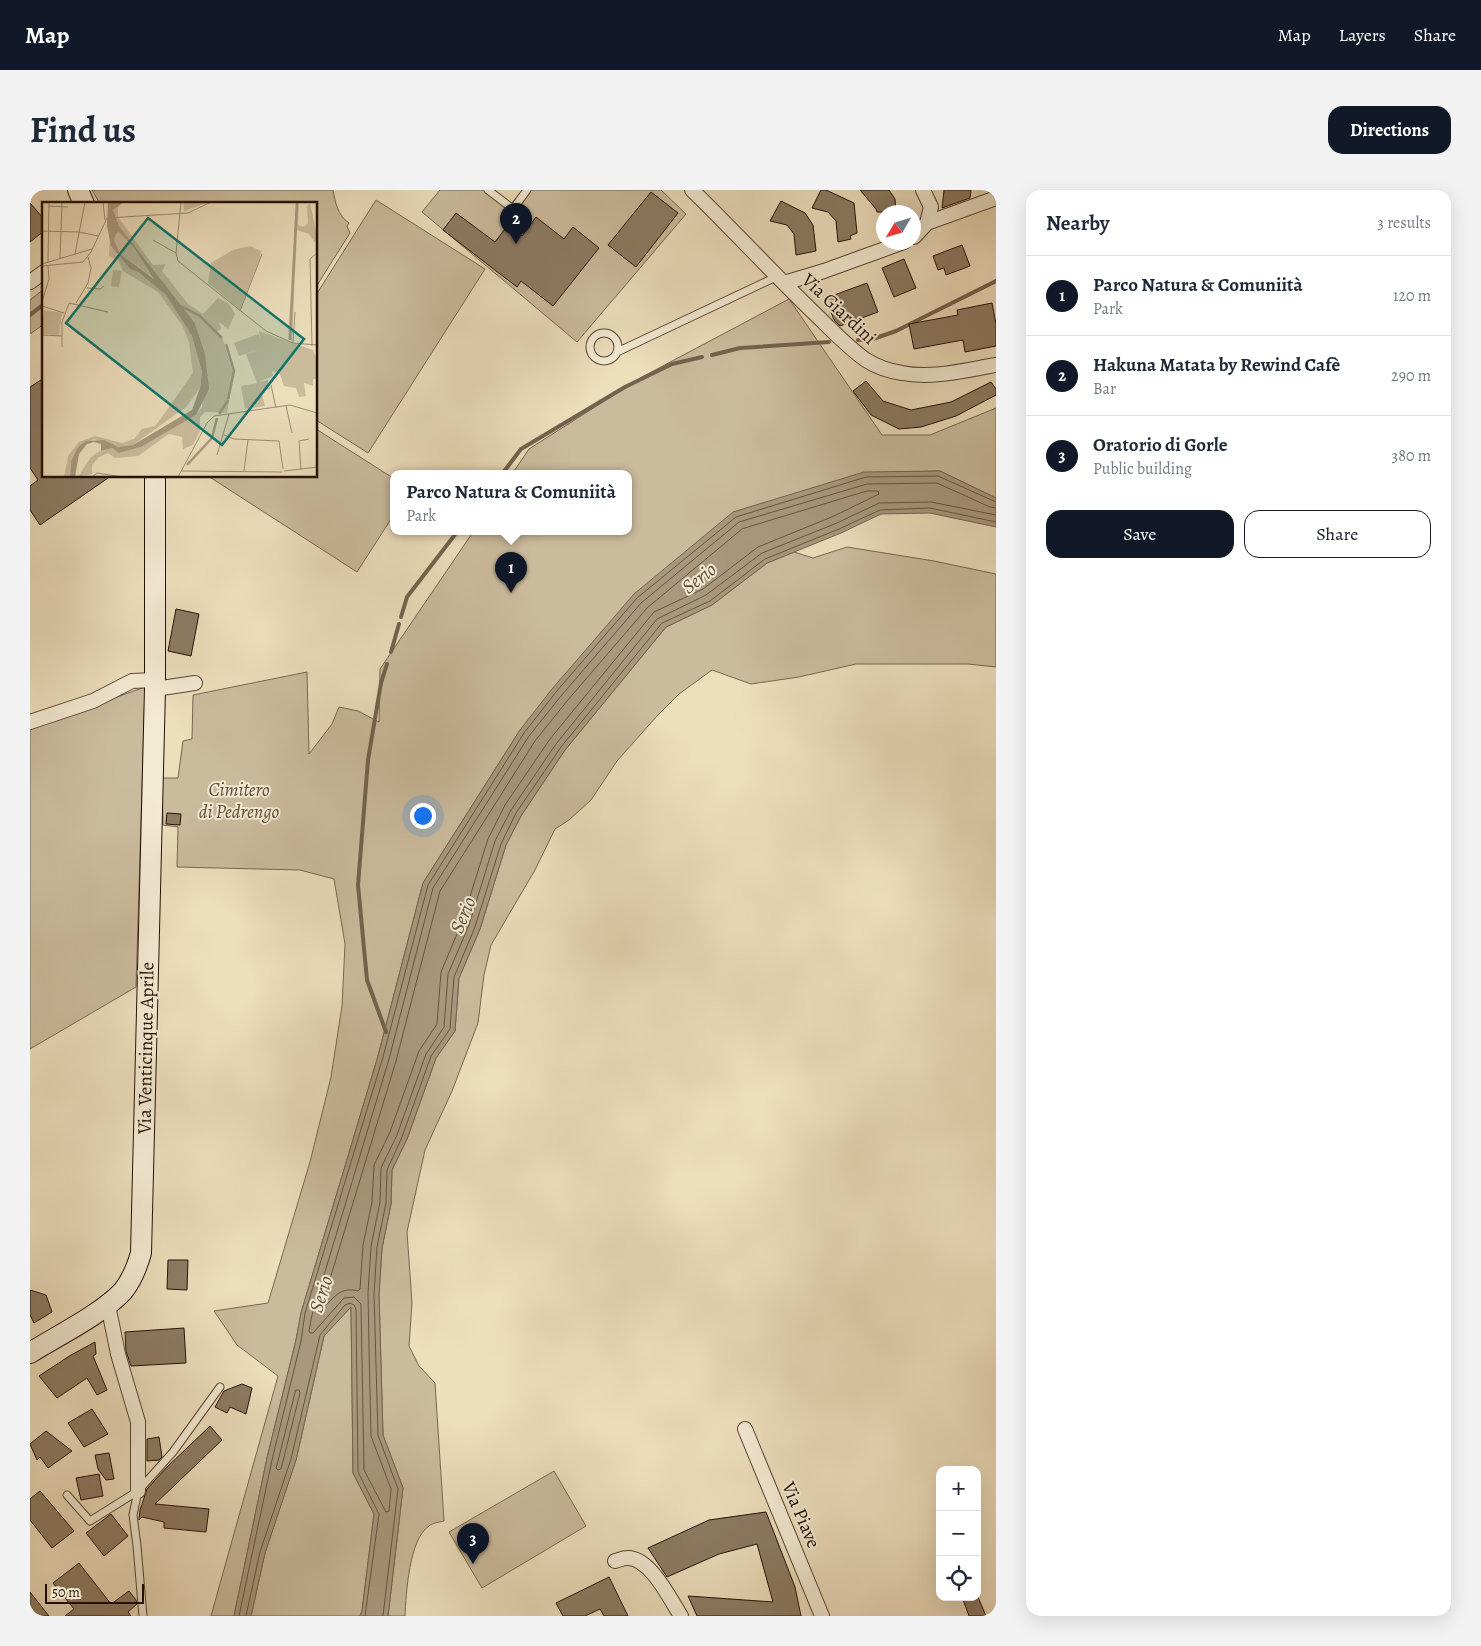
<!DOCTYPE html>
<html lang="en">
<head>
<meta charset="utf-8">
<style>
  :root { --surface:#fff; --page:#f2f2f3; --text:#1f2937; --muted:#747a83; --line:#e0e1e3; --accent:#111827 }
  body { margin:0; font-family:Alegreya,serif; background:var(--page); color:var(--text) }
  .controls { position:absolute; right:15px; bottom:15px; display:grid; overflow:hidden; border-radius:10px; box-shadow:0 5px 20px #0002 }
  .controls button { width:45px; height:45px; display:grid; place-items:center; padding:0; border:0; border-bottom:1px solid var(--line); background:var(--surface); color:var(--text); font:25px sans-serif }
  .compass { position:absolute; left:846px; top:15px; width:45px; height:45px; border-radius:50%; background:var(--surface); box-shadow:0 5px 20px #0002; rotate:232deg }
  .scale { position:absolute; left:15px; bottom:12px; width:99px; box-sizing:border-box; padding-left:5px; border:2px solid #251005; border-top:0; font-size:14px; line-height:18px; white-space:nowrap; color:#251005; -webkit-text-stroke:4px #f3ead3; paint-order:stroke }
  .you { position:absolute; left:392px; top:625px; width:18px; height:18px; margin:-12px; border:4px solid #fff; border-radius:50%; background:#1a73e8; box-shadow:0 0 0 8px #1a73e833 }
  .badge { display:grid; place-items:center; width:32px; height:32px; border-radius:50%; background:var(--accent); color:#fff; font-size:16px; font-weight:700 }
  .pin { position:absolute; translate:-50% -41px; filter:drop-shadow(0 1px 2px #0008) }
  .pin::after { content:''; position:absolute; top:26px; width:18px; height:15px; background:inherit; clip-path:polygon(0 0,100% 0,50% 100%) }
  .popup { position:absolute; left:360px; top:280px; width:242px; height:65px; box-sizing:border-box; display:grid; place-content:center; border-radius:10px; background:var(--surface); filter:drop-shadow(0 1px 4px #0005); font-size:16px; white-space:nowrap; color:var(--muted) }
  .popup b { font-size:19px; color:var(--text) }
  .popup::after { content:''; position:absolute; left:50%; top:100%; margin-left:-10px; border:10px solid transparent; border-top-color:var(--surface) }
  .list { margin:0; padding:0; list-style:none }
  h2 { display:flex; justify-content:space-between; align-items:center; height:65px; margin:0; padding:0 20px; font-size:21px }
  h2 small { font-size:16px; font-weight:400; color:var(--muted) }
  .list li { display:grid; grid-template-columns:32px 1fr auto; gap:15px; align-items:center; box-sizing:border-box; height:80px; padding:0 20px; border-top:1px solid var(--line) }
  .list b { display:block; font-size:19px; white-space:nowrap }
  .list p { margin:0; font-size:16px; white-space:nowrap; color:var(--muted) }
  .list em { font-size:16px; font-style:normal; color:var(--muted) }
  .actions { display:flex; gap:10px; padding:15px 20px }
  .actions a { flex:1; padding:11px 0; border:1px solid var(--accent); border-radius:15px; text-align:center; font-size:18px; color:var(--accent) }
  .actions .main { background:var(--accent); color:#fff }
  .icon { flex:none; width:28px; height:28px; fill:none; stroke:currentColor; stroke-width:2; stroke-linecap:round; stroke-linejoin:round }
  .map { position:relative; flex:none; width:966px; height:1426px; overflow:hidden; border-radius:15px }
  header { display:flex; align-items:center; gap:30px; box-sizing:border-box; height:70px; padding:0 25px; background:var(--accent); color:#fff }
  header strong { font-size:24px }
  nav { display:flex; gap:28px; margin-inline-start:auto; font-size:18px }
  .intro { display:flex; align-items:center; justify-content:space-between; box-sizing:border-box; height:120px; padding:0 30px }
  h1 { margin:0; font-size:35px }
  .button { padding:12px 22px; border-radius:15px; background:var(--accent); color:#fff; font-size:18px; font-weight:700 }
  main { display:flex; gap:30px; padding:0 30px }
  aside { flex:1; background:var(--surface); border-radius:15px; box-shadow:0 5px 20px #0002 }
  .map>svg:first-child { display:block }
</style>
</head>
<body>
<header>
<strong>Map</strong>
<nav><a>Map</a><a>Layers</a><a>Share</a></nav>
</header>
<div class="intro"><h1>Find us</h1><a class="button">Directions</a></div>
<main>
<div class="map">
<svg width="966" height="1426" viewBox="0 0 966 1426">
  <rect width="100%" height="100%" fill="#eddebc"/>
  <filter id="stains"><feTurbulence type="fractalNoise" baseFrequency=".004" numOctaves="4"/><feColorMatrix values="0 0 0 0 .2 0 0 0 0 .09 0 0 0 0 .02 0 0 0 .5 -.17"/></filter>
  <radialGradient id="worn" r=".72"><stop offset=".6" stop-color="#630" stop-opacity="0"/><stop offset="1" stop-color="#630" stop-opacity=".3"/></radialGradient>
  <!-- green -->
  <path fill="#cbbb9d" stroke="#786651" d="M62,0H303C305,12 308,26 319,33L317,36L320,43L286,97V14H70Z
    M410,0H462L480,15L493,0H631L656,24L547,152L392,22Z
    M346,10L455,79L338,263L286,230V105Z
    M14,99V134L0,144V110Z
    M759,109L852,245H900L966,218V308L910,281L834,283L490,540L393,693L348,866L271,1123L266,1150L237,1268L204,1426H181L248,1186L207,1155L184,1121L238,1113L280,972L301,887L312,816L315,754L304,689L270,680L147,677L148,637L133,635L132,588H148L153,551L162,549L163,505L277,482L279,564L302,534L309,517L328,521L349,532L350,479L443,342H598V284H482L499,259L612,187Z
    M286,239L363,288V326L327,382L178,286H286Z
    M817,357L904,371L966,384V477L938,474H826L769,487L721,494L682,480L649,504L627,526L587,571L561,610L539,630L525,639L505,680L461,755L454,785L448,833L422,901L395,960L377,1042L382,1113L379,1156L389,1176L405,1193L414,1331C410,1332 402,1333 399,1336C379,1349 376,1404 375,1426H358L373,1298L353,1245L349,1104L352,1058L361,1014L362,980L377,949L406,868L425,841L429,788L450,739L476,655L491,626L535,560L636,437L682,415L737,373L764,362L783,368Z
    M115,497L106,797L0,859V538Z
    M321,1116L323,1283L344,1324L332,1421L330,1426H221L235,1363L266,1270L294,1146Z
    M524,1281L556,1336L452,1398L419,1342Z"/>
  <!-- water -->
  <path fill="#a9987e" stroke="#74624e" d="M910,281L966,308V337L900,323L851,324L811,343L737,373L682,415L636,437L535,560L491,626L476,655L450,739L429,788L425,841L406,868L377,949L362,980L361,1014L352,1058L349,1104L353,1245L373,1298L358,1426H330L332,1421L344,1324L323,1283L321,1117L294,1146L266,1270L235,1363L221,1426H204L237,1268L266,1150L271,1123L348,866L393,693L490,540L522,499L604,404L703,322L834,282Z"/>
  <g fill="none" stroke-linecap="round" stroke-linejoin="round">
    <!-- shore -->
    <path stroke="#675442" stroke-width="1" d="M837,301H848L849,304L804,326L728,357L673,399L624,422L520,549L475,615L458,649L432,732L411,782L407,834L389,861L360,942L344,975L342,1012L333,1055L330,1099L328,1101C313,1097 307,1104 297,1114L294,1115L293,1112L366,871L410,701L505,551L537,511L617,418L712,339Z
      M966,318L960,317L907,293L837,294L709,332L611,413L531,506L499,546L403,698L359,869L282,1125L279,1141L280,1143H283L314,1108L324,1107L331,1114L334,1280L356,1322L359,1321L361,1299L341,1246L339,1158L338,1103L341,1056L350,1012L351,978L367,945L396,864L414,837L418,784L439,735L465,651L481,620L526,554L627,429L676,405L732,363L807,333L849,313L901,312L966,325
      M266,1200H269L270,1203L251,1279L248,1280L246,1278L248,1271Z
      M209,1426L242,1270L271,1151L275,1123L353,867L398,695L494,543L526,502L607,408L706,327L836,287L908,286L966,312
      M216,1426L230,1362L261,1269L290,1145L315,1115L320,1113L324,1115L326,1119L328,1282L349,1324L335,1426
      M353,1426L368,1299L348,1245L344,1104L347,1057L356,1013L357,980L372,947L401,866L420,839L424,787L445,737L471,654L486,623L531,557L632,433L680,411L735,369L809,339L850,320L900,318L966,332"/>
    <!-- stream -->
    <path stroke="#74624e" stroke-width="4" d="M0,125L14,114
      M828,150L843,149L866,141L966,91
      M682,165L710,158L799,152
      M472,284L491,259L595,197L642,174L672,167
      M371,427L377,407L427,342
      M361,462L369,434
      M356,842L337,790L328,695L338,570L351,493L357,474"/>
  </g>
  <!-- building -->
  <path fill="#8d7b64" stroke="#251005" d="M791,0H796L824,13L827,43L820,46L821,49L808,52L806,31L798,22L782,18Z
    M830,0H859L865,9L866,22H847L846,19Z
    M914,0H941L940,8L912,18Z
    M621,2L648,23L606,77L578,55Z
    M751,11L775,23L783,35L786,61L766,65L764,44L757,35L740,31Z
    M0,13L14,29V41L0,52Z
    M426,23L465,52L478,35L492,46L506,27L534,49L543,37L569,58L523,116L491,91L487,97L413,40Z
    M932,55L940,76L916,85L914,78L908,80L903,66Z
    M874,69L886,98L864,107L852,78Z
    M837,93L848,122L810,136L804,130L796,108Z
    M962,113L966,134V156L935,162L933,150L884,159L879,134L928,125L927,120Z
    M14,188V286H81L10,335L0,320V296L8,290L0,278V197Z
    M836,191L853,211L881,220L921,212L961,192L966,199V205L926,226L891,237L869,239L841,225L823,201Z
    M146,419L169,424L161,466L138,461Z
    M137,623L151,624L150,635L136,634Z
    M138,1070H158L157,1100L137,1099Z
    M0,1100L16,1105L22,1122L4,1133L0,1125Z
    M154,1138L156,1173L101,1176L96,1161L95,1142Z
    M65,1152L66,1164L63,1166L77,1200L67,1205L57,1188L27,1208L9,1186L41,1165Z
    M212,1194L222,1198L216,1224L200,1217L197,1223L185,1217L194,1201Z
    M62,1219L78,1244L54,1257L38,1233Z
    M180,1236L192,1250L125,1314L179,1319L176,1342L134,1338V1332L112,1327L109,1330L110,1320L117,1299L136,1278Z
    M16,1241L42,1261L18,1278L10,1267L7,1270L0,1254Z
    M129,1247L132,1267L129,1270L117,1271V1249Z
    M79,1263L84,1289L76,1290L68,1279L65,1265Z
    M69,1284L73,1306L51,1310L46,1288Z
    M10,1301L44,1341L22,1358L0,1330V1309Z
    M736,1322L765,1397L771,1426H667L658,1406L743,1412L727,1354L689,1364L637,1387L618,1358L679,1330Z
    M81,1324L98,1346L74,1366L56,1343Z
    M49,1373L81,1414L99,1401L106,1410L107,1414L98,1422L101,1426H35L44,1419L23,1393Z
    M579,1387L598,1426H574L570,1419L555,1426H533L526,1413Z
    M0,1402L19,1426H0Z
    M932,1407H948L956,1426H939Z"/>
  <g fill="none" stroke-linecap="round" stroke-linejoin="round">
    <defs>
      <path id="lane" d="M458,0L483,19L497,0
        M560 157a14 14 0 1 1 28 0a14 14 0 1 1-28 0Z
        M587,162L748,86
        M108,1301L103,1325L107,1356L113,1426
        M37,1305L60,1331L108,1301L143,1262L190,1197"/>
      <path id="street" d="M662,0C702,39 740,80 780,119C798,136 816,156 836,170C847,177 859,181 872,183C902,189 936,180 966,175
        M897,33L966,8
        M884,47L897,33L901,17L893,0
        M0,92L14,82
        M754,93L794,81L874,52
        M125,499L165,493
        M0,532L63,511L102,491L125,490
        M78,1115L88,1164L108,1232V1301
        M715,1239L792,1426
        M585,1371C589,1370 593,1368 597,1368C620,1367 640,1409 651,1426"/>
      <path id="secondary" d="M48,0L54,14
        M0,1163C27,1146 72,1124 93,1101C102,1090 107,1077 111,1063L125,499V286"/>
    </defs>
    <!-- lane casing -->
    <use href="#lane" stroke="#574433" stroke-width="9"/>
    <!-- street casing -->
    <use href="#street" stroke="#574433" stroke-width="16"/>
    <!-- secondary casing -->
    <use href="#secondary" stroke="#251005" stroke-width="22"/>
    <!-- lane -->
    <use href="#lane" stroke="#f3ead3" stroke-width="7"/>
    <!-- street -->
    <use href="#street" stroke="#f3ead3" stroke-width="14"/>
    <!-- secondary -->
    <use href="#secondary" stroke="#f3ead3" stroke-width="20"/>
  </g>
  <g text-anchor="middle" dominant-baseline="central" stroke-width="4" stroke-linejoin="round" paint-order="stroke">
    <!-- street labels -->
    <g font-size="19" fill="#251005" stroke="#f3ead3">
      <text transform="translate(809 119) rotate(43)">Via Giardini</text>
      <text transform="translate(116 858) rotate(-89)">Via Venticinque Aprile</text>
      <text transform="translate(771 1325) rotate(67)">Via Piave</text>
    </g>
    <!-- park labels -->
    <g font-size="19" font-style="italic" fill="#5f4c3a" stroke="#f3ead3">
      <text x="209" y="600">Cimitero<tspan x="209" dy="22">di Pedrengo</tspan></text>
    </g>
    <!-- water labels -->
    <g font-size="20" font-style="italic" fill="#604d3b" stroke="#f3ead3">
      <text transform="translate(669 388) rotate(-38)">Serio</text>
      <text transform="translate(433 725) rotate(-67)">Serio</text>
      <text transform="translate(291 1104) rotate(-72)">Serio</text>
    </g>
  </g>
  <!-- overview -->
  <g transform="translate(12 12)">
    <rect width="275" height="275" fill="#eddebc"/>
    <path d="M82,0L76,5V15L111,63L124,62L120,69L146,102L161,112L176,96L187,102L193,112L186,127L177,120L179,127L174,130L180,135L191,170L189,188L185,211L163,210L158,215V229L151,243L141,247L140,235L127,232L96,254L73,256L66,251L57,255L50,263V272L36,275L49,255L56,250L70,246L77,251L99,245L154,213L160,205L161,145L153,121L77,24L71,8ZM141,0H167L142,9ZM254,0H257L256,23L262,25L266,21L265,4L268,1L275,34L273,41L267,32L255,28L250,139L246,137ZM76,29L93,47L113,77L78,52L72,37ZM68,34L69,44L88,67L96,70L124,93L150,134L160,170L158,186L144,205L91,243L76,245L52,237L36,245L29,259L28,275H22L26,254L37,240L53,234L80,241L92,237L100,227L113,224L117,219L151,171L147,140L140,123L116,90L81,69L77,59L67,54ZM208,44L219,49L218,55L198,108L166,81L169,61L191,48ZM71,68L80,69L77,85L69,84ZM2,108L20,111L17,133L0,132ZM217,129L271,148L275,158L274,177H271V184L262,181L264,194L257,195L254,186L242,184L238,172L230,169L231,174L216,180L226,178L228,187L219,189L223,204L203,207L199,184L215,181L204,152L222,146L197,154L192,141L217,132L219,138Z" fill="#cbbb9d"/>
    <path d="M66,0H82L71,8L77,24L153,121L163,152L167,187L154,213L99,245L77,251L70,246L59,249V242L52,240L45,242L37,252L33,275H28L29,259L36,245L44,239L62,238L76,245L91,243L150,208L158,186L160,170L150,134L124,93L96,70L88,67L69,44L65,24ZM76,29L93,47L112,77L78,52L72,37Z" fill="#a9987e" fill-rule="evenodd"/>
    <path fill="none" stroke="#a9987e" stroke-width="2.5" d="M139,104L158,114L180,136M248,138L255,0M184,142L192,169L186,197M177,212L186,198M145,263L170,236L175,216"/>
    <path fill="none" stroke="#9d8c73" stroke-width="1" d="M61,0L63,18M139,0L134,51L136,59L224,129L251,141L275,143M7,4L26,5M0,29L37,30L56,34M111,38L134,51M33,52L43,0M18,56L20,0M6,60L7,0M0,62L50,47M0,64L41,60L49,50L65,16L146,11L169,0M45,86L58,87L62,84M0,100L7,77L6,64M34,101L46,81L49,66L46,55M0,104L22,111M198,109L220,52M0,133L21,134M251,141L253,110M270,144L268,57L275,51M20,145V120L27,101L66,110M229,183L234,206M244,204L250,231M182,233L192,237L237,239L241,267M175,253L187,212M259,268L257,239L267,237M139,269L240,270M202,269L206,238M242,269L275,265M50,275L55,271L81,275M136,275L165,221L172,214L248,203L275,211"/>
    <path fill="#0f766e" fill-opacity="0.15" stroke="#0f766e" stroke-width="2.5" d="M106,16L262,137L180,243L24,121Z"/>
    <rect width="275" height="275" fill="none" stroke="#251005" stroke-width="2.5"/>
  </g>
  <rect width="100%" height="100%" filter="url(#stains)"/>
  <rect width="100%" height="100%" fill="url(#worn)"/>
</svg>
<div class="controls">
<button>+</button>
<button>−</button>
<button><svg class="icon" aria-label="locate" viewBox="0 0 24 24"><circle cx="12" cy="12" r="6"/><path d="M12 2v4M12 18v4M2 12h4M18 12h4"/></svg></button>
</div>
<svg class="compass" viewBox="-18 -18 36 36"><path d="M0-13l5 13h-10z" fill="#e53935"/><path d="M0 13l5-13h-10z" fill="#747a83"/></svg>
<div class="scale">50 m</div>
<div class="you"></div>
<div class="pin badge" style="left:481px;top:403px">1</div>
<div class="popup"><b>Parco Natura &amp; Comuniità</b>Park</div>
<div class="pin badge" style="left:486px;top:54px">2</div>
<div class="pin badge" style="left:443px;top:1374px">3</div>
</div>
<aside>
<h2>Nearby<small>3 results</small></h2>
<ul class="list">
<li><span class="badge">1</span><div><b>Parco Natura &amp; Comuniità</b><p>Park</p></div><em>120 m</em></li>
<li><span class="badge">2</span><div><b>Hakuna Matata by Rewind Cafè</b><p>Bar</p></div><em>290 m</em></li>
<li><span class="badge">3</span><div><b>Oratorio di Gorle</b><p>Public building</p></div><em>380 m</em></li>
</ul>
<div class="actions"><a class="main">Save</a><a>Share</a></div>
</aside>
</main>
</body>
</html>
